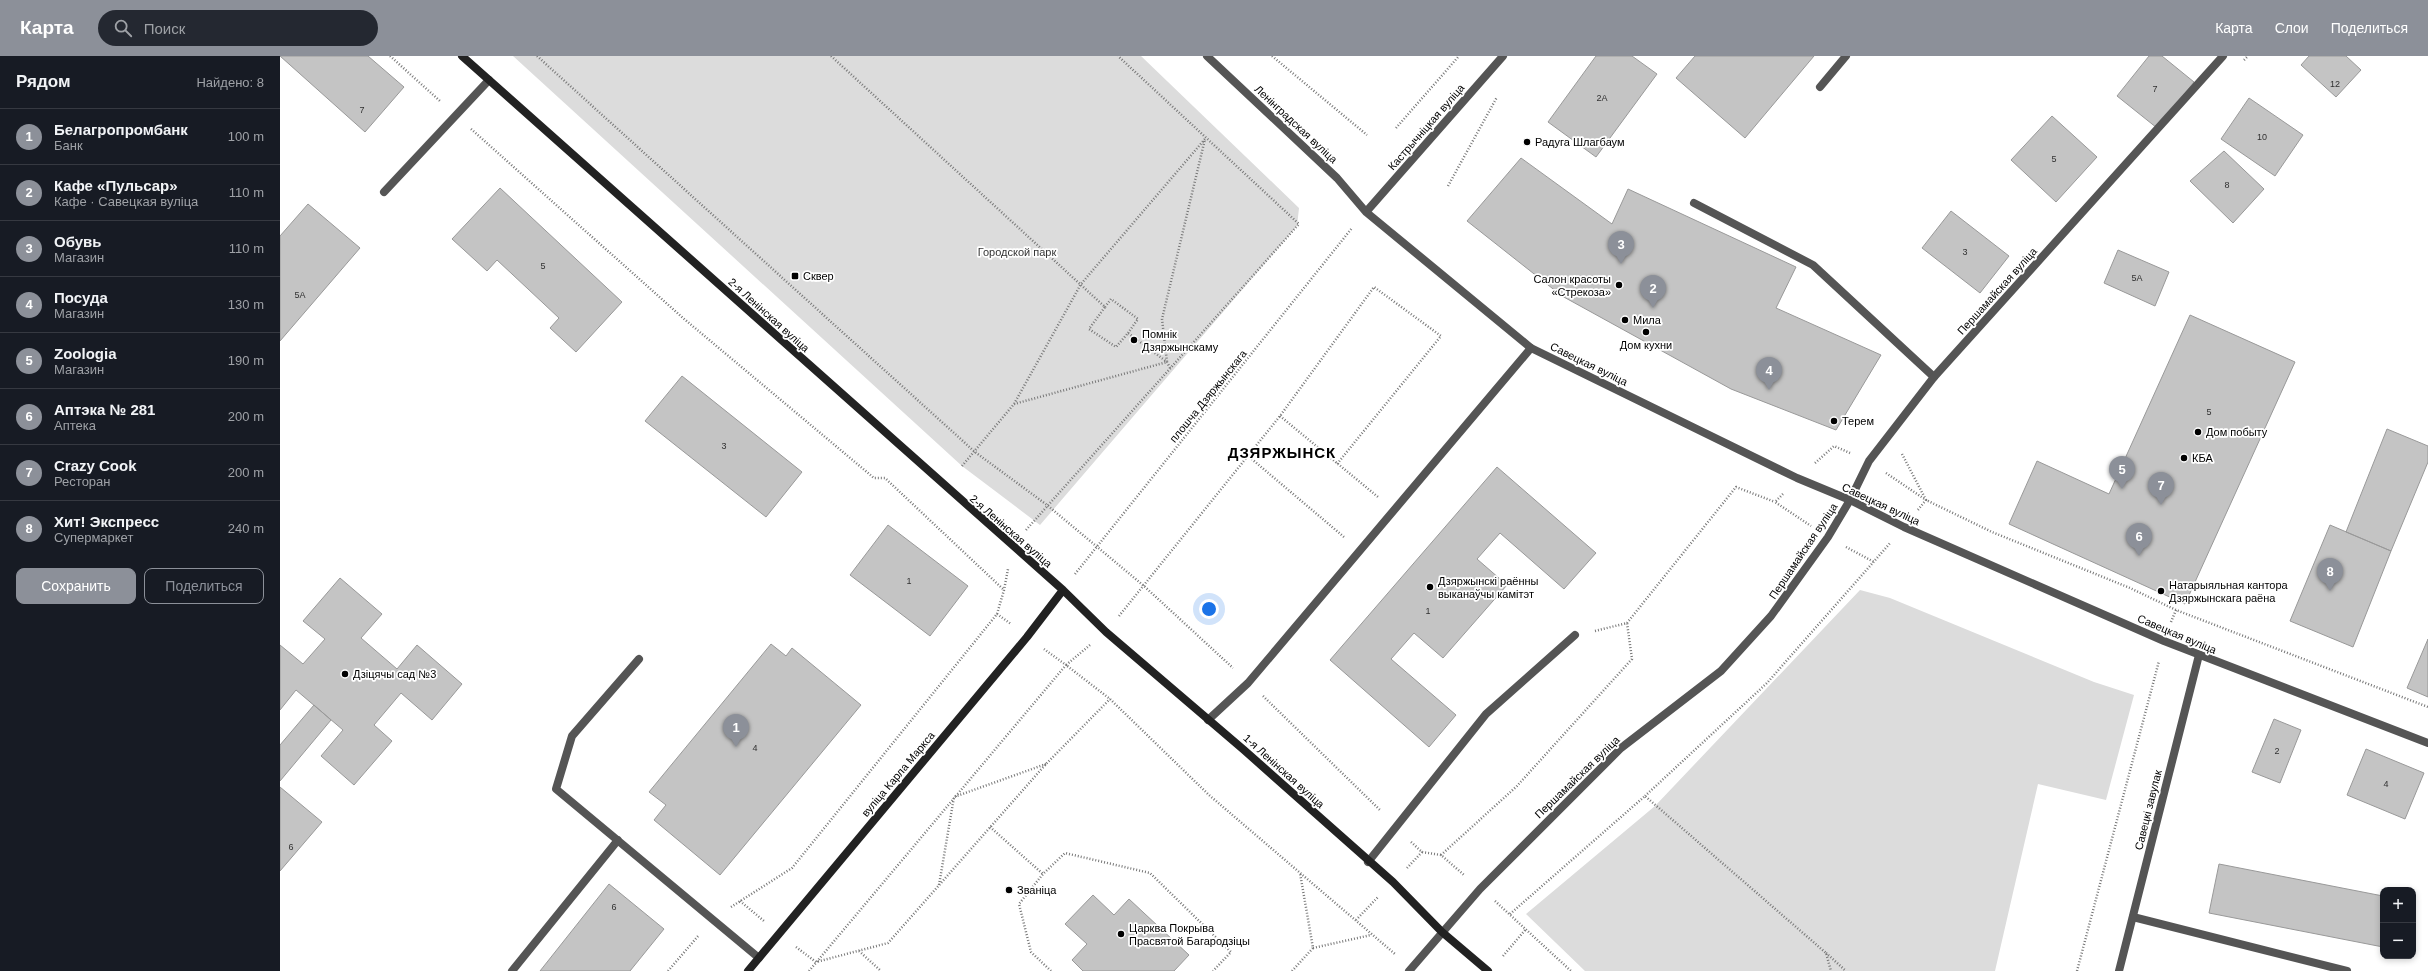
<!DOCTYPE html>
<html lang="ru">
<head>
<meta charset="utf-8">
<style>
  :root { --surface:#171b24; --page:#242831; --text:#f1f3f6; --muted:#9ea1a6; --line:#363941; --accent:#8c9099 }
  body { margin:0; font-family:Arial,sans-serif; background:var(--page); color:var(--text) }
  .controls { position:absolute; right:12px; bottom:12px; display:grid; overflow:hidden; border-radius:8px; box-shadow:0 2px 6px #0003 }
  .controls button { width:36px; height:36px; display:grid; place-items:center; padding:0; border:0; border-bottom:1px solid var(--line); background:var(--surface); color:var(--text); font:20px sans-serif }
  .you { position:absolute; left:929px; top:553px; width:14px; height:14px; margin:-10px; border:3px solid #fff; border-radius:50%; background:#1a73e8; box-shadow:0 0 0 6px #1a73e833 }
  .badge { display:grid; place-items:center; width:26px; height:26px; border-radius:50%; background:var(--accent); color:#fff; font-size:13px; font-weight:700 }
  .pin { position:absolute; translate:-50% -33px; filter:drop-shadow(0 1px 2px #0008) }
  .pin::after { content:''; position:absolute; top:21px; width:14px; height:12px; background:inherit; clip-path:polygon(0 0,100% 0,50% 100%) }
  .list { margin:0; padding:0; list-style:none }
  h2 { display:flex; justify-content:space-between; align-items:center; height:52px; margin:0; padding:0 16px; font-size:17px }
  h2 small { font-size:13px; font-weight:400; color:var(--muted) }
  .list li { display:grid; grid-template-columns:26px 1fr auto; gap:12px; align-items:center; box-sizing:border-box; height:56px; padding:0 16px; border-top:1px solid var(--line) }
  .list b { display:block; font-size:15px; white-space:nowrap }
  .list p { margin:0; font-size:13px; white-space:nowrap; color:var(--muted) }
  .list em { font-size:13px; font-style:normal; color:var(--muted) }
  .actions { display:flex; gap:8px; padding:12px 16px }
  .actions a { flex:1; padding:9px 0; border:1px solid var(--accent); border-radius:8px; text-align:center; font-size:14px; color:var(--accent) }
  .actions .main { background:var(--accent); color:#fff }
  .icon { flex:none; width:22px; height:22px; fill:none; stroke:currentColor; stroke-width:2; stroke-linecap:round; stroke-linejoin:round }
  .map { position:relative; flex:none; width:2148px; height:915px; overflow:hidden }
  header { display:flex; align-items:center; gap:24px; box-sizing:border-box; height:56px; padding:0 20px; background:var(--accent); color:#fff }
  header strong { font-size:19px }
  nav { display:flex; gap:22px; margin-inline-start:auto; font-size:14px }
  .search { width:280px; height:36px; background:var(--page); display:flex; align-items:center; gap:10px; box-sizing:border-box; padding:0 14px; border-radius:22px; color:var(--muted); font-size:15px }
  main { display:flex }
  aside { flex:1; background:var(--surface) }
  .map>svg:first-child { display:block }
</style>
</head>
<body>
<header>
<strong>Карта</strong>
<div class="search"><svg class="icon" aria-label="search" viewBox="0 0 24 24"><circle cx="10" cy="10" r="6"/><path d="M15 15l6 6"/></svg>Поиск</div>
<nav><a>Карта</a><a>Слои</a><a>Поделиться</a></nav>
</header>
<main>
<aside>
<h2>Рядом<small>Найдено: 8</small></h2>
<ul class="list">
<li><span class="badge">1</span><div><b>Белагропромбанк</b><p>Банк</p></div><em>100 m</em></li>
<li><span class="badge">2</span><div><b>Кафе «Пульсар»</b><p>Кафе · Савецкая вуліца</p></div><em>110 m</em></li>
<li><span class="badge">3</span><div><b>Обувь</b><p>Магазин</p></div><em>110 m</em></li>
<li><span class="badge">4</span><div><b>Посуда</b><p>Магазин</p></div><em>130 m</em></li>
<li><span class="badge">5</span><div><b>Zoologia</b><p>Магазин</p></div><em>190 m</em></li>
<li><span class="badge">6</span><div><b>Аптэка № 281</b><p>Аптека</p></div><em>200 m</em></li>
<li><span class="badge">7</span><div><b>Crazy Cook</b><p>Ресторан</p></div><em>200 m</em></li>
<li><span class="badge">8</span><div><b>Хит! Экспресс</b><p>Супермаркет</p></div><em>240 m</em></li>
</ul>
<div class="actions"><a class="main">Сохранить</a><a>Поделиться</a></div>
</aside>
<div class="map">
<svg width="2148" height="915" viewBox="0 0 2148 915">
  <rect width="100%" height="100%" fill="#fff"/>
  <!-- green -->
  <path fill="#dcdcdc" d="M233,0H861L1019,152L1017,170L760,469L682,410Z
    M1580,534L1610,542L1814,626L1854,639L1826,744L1758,728L1715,915H1305L1246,858L1375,750Z"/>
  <!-- building -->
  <path fill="#c4c4c4" stroke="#999" d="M0,0H88L124,31L85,76Z
    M1316,0H1352L1377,18L1316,101L1268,66Z
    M1415,0H1534L1465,82L1396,22Z
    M1869,0H1882L1914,26L1877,72L1837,40Z
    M2029,0H2066L2081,14L2056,41L2021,9Z
    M1969,42L2023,79L1995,120L1941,83Z
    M1772,60L1817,101L1776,146L1731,104Z
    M1944,95L1984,133L1953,167L1910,125Z
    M1241,102L1332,168L1348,133L1516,211L1496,252L1601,299L1556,374L1451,333L1282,240L1187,165Z
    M220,132L342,246L296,296L270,272L279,262L217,204L207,215L172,183Z
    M28,148L80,192L0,285V180Z
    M1671,155L1729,200L1700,237L1642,192Z
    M1838,194L1889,216L1875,250L1824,227Z
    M1910,259L2015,306L1905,548L1729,468L1757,405L1829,438Z
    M402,320L522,416L486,461L365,365Z
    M2107,373L2148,390V406L2111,495L2066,476Z
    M1217,411L1316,497L1284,533L1220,477L1197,503L1227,529L1163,602L1134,577L1111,603L1176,659L1149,691L1050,604Z
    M608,469L688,530L650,580L570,519Z
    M2050,469L2111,495L2073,591L2010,565Z
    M60,522L102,558L81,582L117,613L137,589L182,628L152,664L121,637L94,669L112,685L74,729L41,700L63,674L16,634L0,654V589L23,608L45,583L23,565Z
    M2148,583V641L2127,632Z
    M491,588L506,600L512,592L581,649L440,819L374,764L386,749L369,736Z
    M34,649L51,664L0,725V689Z
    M1994,663L2021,674L2000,727L1972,716Z
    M2086,693L2144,717L2125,763L2067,739Z
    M0,731L42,766L0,815Z
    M1939,808L2103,840V891L1929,857Z
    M329,828L384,873L350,915H260Z
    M813,839L834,859L849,843L909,899L894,915H803L792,904L807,888L785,868Z"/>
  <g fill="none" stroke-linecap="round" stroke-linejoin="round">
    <!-- path -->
    <path stroke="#777" stroke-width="2.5" stroke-dasharray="1 2" stroke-linecap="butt" d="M110,0L160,45
      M257,0L695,396L767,449L864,530L953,612
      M551,0L825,251L809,273L836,291L848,277L887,306L890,312
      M992,0L1087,79
      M1964,4L1968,0
      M1116,72L1179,0
      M191,73L403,262L594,422H605L724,534
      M1168,130L1217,41
      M825,251L831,243L858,263L848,277
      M734,348L887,306L882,263L925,83
      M1000,360L1098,441
      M1622,398L1646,444L1712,476L1850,532L1896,554L2148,651
      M967,399L1064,481
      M1535,407L1554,390L1570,397
      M682,410L734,348L801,228L925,83
      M1606,417L1646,444L1637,455
      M1503,438L1495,446L1531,470
      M746,474L1019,168L838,0
      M1566,491L1594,506
      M795,518L1072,172
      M717,558L731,568
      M839,560L1000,360L1094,231L1161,280L1057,408
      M1891,566L1896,554
      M1315,575L1347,567L1456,431L1495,446
      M810,589L786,609L830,643L929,739L1115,898
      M983,640L1101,755
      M1365,740L1487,627L1611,486
      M710,771L763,818
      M1131,786L1142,796L1161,799L1184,819
      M1161,799L1237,730L1352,603L1347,567
      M1127,812L1142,796
      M659,829L674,741L766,708
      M460,845L484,865
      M1215,845L1291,915
      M451,851L512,812L717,558L724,534L728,513
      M1230,858L1365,740L1546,897L1551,915
      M1076,864L1098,841
      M516,891L536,906L608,887L766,708L830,643
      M1033,892L1091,879
      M579,895L601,915
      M1546,897L1566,915
      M1223,900L1246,873
      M388,915L419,879
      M529,915L786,609L764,593
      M771,915L751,896L739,848L763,818L785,797L870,817L951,896L933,915
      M1012,915L1033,892L1020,817
      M1797,915L1879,605"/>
    <!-- service -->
    <path stroke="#555" stroke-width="8" d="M1540,31L1566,0
      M104,136L209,24
      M1414,147L1533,209L1654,321
      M359,603L292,680L276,733L479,902
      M928,664L968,627L1251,292
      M1088,806L1206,658L1295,579
      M1853,861L2067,915
      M232,915L338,784"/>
    <!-- minor -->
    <path stroke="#555" stroke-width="8" d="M1129,915L1200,833L1341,692L1441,615L1491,560L1548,481L1570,444L1589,405L1654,321L1943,0
      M1839,915L1919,599"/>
    <!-- tertiary -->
    <path stroke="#555" stroke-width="8" d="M927,0L1057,122L1086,156L1251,292L1517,422L1570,444L1624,471L1884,585L2148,687
      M1086,156L1223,0"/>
    <!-- secondary -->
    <path stroke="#222" stroke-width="8" d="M182,0L783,534L826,576L964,694L1113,826L1162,876L1208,915
      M468,915L747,581L783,534"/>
  </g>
  <!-- markers -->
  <g fill="#000" stroke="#fff" stroke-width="1.5">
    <circle cx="1247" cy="86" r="4"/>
    <rect x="511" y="216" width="8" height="8" rx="2"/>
    <circle cx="1339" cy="229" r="4"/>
    <circle cx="1345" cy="264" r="4"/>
    <circle cx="1366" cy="276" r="4"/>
    <circle cx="854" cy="284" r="4"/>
    <circle cx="1554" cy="365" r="4"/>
    <circle cx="1918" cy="376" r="4"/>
    <circle cx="1904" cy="402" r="4"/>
    <circle cx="1150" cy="531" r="4"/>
    <circle cx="1881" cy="535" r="4"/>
    <circle cx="65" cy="618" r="4"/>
    <circle cx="729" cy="834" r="4"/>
    <circle cx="841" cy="878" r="4"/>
  </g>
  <g text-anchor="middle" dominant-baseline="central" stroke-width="3.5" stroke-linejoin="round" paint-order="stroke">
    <!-- number labels -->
    <g font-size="9" fill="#313131">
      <text x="2055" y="28">12</text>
      <text x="1875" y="33">7</text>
      <text x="1322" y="42">2А</text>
      <text x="82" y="54">7</text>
      <text x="1982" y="81">10</text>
      <text x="1774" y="103">5</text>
      <text x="1947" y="129">8</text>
      <text x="1685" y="196">3</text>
      <text x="263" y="210">5</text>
      <text x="1857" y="222">5А</text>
      <text x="20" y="239">5А</text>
      <text x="1929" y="356">5</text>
      <text x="444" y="390">3</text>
      <text x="629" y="525">1</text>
      <text x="1148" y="555">1</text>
      <text x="475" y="692">4</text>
      <text x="1997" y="695">2</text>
      <text x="2106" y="728">4</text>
      <text x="11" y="791">6</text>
      <text x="334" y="851">6</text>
    </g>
    <!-- street labels -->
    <g font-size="11" fill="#000" stroke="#fff">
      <text transform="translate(1016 68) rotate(43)">Ленінградская вуліца</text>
      <text transform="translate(1146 71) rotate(-49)">Кастрычніцкая вуліца</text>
      <text transform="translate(1717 235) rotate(-48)">Першамайская вуліца</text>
      <text transform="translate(489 259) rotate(42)">2-я Ленінская вуліца</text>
      <text transform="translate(1309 308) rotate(26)">Савецкая вуліца</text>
      <text transform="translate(928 340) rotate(-51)">плошча Дзяржынскага</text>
      <text transform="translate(1601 448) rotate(25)">Савецкая вуліца</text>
      <text transform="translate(731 475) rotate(41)">2-я Ленінская вуліца</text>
      <text transform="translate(1523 495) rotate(-56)">Першамайская вуліца</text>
      <text transform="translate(1897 578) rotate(23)">Савецкая вуліца</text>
      <text transform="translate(1004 715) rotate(42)">1-я Ленінская вуліца</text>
      <text transform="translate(618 718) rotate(-50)">вуліца Карла Маркса</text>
      <text transform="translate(1297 721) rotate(-44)">Першамайская вуліца</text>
      <text transform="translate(1868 754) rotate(-76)">Савецкі завулак</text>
    </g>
    <!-- poi labels -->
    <g font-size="11" fill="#000" stroke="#fff" text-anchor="start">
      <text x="1255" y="86">Радуга Шлагбаум</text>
      <text x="523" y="220">Сквер</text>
      <text x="1331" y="223" text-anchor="end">Салон красоты<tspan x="1331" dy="13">«Стрекоза»</tspan></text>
      <text x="1353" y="264">Мила</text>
      <text x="862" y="278">Помнік<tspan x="862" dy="13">Дзяржынскаму</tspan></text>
      <text x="1366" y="289" text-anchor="middle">Дом кухни</text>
      <text x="1562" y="365">Терем</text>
      <text x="1926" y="376">Дом побыту</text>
      <text x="1912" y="402">КБА</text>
      <text x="1158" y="525">Дзяржынскі раённы<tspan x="1158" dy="13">выканаўчы камітэт</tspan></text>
      <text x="1889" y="529">Натарыяльная кантора<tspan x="1889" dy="13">Дзяржынскага раёна</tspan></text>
      <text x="73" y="618">Дзіцячы сад №3</text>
      <text x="737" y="834">Званіца</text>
      <text x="849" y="872">Царква Покрыва<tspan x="849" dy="13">Прасвятой Багародзіцы</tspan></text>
    </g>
    <!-- park labels -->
    <g font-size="11" fill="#333" stroke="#fff">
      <text x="737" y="196">Городской парк</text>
    </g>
    <!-- district labels -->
    <g font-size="15" font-weight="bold" letter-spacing="1" fill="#000" stroke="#fff">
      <text x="1002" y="396">ДЗЯРЖЫНСК</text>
    </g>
  </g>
</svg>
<div class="controls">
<button>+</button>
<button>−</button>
</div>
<div class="you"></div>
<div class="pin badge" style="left:456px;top:691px">1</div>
<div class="pin badge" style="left:1373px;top:252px">2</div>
<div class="pin badge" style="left:1341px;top:208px">3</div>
<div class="pin badge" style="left:1489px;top:334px">4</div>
<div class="pin badge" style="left:1842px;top:433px">5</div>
<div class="pin badge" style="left:1859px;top:500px">6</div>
<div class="pin badge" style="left:1881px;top:449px">7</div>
<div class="pin badge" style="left:2050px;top:535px">8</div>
</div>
</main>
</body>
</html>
